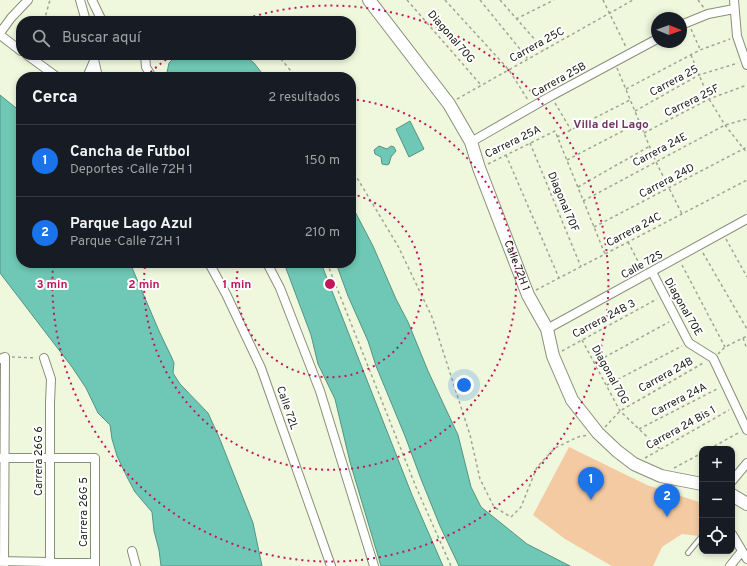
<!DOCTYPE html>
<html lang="es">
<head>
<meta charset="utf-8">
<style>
  :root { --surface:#171b24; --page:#242831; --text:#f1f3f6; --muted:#9ea1a6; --line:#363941; --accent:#1a73e8 }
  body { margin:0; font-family:Overpass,sans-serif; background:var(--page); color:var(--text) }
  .controls { position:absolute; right:12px; bottom:12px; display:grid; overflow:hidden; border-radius:8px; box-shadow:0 2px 6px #0003 }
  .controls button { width:36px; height:36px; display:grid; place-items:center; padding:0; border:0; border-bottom:1px solid var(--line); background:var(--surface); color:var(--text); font:20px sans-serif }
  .compass { position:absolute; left:651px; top:12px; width:36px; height:36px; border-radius:50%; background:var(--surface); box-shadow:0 2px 6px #0003; rotate:91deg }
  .you { position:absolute; left:464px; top:385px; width:14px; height:14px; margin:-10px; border:3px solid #fff; border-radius:50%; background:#1a73e8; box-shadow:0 0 0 6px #1a73e833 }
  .badge { display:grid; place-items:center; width:26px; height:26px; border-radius:50%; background:var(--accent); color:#fff; font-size:13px; font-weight:700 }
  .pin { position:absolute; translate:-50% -33px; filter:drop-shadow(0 1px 2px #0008) }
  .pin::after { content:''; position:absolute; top:21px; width:14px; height:12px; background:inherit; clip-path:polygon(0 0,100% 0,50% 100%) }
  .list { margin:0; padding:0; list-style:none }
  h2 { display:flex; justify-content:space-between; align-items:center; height:52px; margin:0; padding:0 16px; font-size:17px }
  h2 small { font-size:13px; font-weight:400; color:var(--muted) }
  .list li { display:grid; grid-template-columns:26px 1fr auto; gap:12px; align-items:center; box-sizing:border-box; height:72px; padding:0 16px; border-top:1px solid var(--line) }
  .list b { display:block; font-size:15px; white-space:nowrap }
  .list p { margin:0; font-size:13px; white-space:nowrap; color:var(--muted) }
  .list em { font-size:13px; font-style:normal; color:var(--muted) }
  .icon { flex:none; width:22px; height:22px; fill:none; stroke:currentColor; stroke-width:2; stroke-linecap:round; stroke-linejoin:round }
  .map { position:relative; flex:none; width:747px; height:566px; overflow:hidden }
  .search { position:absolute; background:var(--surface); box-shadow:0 2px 6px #0003; left:16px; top:16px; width:340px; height:44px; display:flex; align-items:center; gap:10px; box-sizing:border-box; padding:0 14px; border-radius:16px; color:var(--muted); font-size:15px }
  .panel { position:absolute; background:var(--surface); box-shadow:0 2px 6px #0003; left:16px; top:72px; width:340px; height:196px; border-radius:16px }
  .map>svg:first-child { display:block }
</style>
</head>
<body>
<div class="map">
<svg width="747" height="566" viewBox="0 0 747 566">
  <rect width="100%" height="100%" fill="#eff7dd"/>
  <!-- green -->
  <path fill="#f4caa3" d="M569,447L647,485L702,503V532L699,536L682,534L662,547L653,566H613L610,565L565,539L533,515Z"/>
  <!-- water -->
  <path fill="#6fc8b5" stroke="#559484" d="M177,55H244L254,63L265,77H166L169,63Z
    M0,95L21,112V263H130L159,331L171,356L174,363L173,373L180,384L208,413L219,437L253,523L262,566H161L159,550L154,531L152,512L135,492L127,477L117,456L112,439L110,425L98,413L86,388L72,367L0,273Z
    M410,121L424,149L409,157L396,129Z
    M379,146L387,149L391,146L394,147L396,151L391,157L389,164L387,165L382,164L381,157L375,154L374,150Z
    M351,204L373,246L396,299L408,322L428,371L458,435L471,487L481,507L527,544L570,566H459L440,526L421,479L405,436L376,366L368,341L348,296L336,263H351Z
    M284,263H321L412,495L443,566H381L350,462L335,399L318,364L311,335Z"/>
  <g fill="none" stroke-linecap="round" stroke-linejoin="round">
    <defs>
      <path id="lane" d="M688,553L702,536"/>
      <path id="street" d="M80,0L86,21
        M92,0L102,21
        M734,0L737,36L747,65
        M681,25L708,14L734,9
        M0,33L11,18L28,0
        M0,35L21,51
        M27,55L57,77
        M93,55L98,77
        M145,55L146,67L152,77
        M87,77L94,61
        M471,142L551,96L657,39
        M209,263L226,294L261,368L331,566
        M267,263L280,288L320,391L374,566
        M652,272L689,343L713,358L747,430
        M547,329L747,219
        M44,358L51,379L50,403V566
        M0,359L5,357L4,566
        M0,458H95V566
        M732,481L747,463
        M732,534L747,559
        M132,551L136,566
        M0,561L95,563
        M730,566L742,551"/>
      <g id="secondary">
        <path id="s1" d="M369,0L449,104L471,142L479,168L528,295L547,329L553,356L572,400L598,433L617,451L634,464L661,476L702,484"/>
        <path d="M732,495L747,504"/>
      </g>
    </defs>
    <!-- lane casing -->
    <use href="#lane" stroke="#889078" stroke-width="6"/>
    <!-- street casing -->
    <use href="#street" stroke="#889078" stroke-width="10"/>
    <!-- secondary casing -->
    <use href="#secondary" stroke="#889078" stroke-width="14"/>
    <!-- path -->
    <path stroke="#9fa591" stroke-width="1.5" stroke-dasharray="3 3" stroke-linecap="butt" d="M407,0L481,85
      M445,0L509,70L528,100
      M480,0L528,59
      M500,0L544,50
      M603,0L626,47
      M698,0L704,8
      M516,19L554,0
      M44,21L50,0
      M691,29L700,49
      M276,55L281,59L296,77
      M691,55L709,99L725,125L747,153
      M617,68L656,162L682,214
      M626,89L700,50L730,39
      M457,99L633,0
      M555,103L571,130
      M635,111L699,75L738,63
      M644,133L709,99L747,85
      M557,137L630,100
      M530,143L581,267
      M506,155L559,278
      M567,160L640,122
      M488,164L555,131L605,254
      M351,168L398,246L432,317L470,435L480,479L494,507L511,517L521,507L537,467L555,448L578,437L588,435
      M578,187L650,146
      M583,201L725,125L747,119
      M594,227L747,147
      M726,239L747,277
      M628,242L642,269
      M703,253L747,329
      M327,263L416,487L451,566
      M682,265L725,347
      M536,290L747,180
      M743,338L747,349
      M582,340L620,411L660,449
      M562,351L657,299
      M718,354L725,347L747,336
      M12,357L36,358
      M594,363L669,322
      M607,385L682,346
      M605,427L620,411L705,362
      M639,429L719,388
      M709,449L740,432
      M645,458L729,410
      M674,468L702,453"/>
    <!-- lane -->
    <use href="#lane" stroke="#fff" stroke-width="4"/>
    <!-- street -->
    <use href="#street" stroke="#fff" stroke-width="8"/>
    <!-- secondary -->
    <use href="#secondary" stroke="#fff" stroke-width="12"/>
  </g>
  <!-- distance rings -->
  <g fill="none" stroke="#c2185b" stroke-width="2" stroke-dasharray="2 4">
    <path d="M352 194A93 93 0 1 1 239 263"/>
    <path d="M351 99A186 186 0 1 1 145 265"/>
    <path d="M146 76A278 278 0 0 1 171 56M242 20A278 278 0 1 1 53 265"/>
  </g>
  <g text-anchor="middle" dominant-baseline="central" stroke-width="4" stroke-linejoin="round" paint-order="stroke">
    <!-- street labels -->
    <g font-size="11" fill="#191c13" stroke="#fff">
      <text transform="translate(451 37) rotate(49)">Diagonal 70G</text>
      <text transform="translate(537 45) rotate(-29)">Carrera 25C</text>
      <text transform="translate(559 80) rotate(-29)">Carrera 25B</text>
      <text transform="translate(674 81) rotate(-28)">Carrera 25</text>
      <text transform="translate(692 101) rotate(-26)">Carrera 25F</text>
      <text transform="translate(513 142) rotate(-26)">Carrera 25A</text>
      <text transform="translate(660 150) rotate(-28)">Carrera 24E</text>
      <text transform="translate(667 181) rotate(-28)">Carrera 24D</text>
      <text transform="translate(563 202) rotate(67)">Diagonal 70F</text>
      <text transform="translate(634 230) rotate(-28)">Carrera 24C</text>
      <text transform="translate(642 265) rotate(-29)">Calle 72S</text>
      <text stroke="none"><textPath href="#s1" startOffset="307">Calle 72H 1</textPath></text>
      <text transform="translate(683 307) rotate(60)">Diagonal 70E</text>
      <text transform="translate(604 319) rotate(-28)">Carrera 24B 3</text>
      <text transform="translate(610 375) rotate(61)">Diagonal 70G</text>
      <text transform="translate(666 375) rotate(-29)">Carrera 24B</text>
      <text transform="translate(679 400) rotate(-27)">Carrera 24A</text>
      <text transform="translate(287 408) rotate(71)">Calle 72L</text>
      <text transform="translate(681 428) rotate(-29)">Carrera 24 Bis 1</text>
      <text transform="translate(39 461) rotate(-90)">Carrera 26G 6</text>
      <text transform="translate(84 512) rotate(-90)">Carrera 26G 5</text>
    </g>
    <!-- neighbourhood labels -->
    <g font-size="12" font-weight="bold" fill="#723762" stroke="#fff">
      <text x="611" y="125">Villa del Lago</text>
    </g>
  </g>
  <circle cx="330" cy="284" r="6" fill="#c2185b" stroke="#fff" stroke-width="2"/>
  <g font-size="12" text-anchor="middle" font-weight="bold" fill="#c2185b" stroke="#fff" stroke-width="4" stroke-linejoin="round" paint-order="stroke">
    <text x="144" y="288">2 min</text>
    <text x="237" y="288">1 min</text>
    <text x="52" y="288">3 min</text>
  </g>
</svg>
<div class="controls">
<button>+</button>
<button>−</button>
<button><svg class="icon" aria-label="locate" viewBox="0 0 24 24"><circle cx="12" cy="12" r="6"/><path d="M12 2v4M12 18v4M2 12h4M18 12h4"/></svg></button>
</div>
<svg class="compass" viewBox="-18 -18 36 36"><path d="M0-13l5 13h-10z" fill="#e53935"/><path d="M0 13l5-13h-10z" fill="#9ea1a6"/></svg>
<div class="you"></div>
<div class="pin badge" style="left:591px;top:500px">1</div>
<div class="pin badge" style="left:667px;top:517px">2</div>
<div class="search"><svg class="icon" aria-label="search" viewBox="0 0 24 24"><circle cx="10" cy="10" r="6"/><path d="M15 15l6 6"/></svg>Buscar aquí</div>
<section class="panel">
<h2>Cerca<small>2 resultados</small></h2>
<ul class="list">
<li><span class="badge">1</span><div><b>Cancha de Futbol</b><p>Deportes · Calle 72H 1</p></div><em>150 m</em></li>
<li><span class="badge">2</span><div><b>Parque Lago Azul</b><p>Parque · Calle 72H 1</p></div><em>210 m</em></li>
</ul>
</section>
</div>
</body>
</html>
